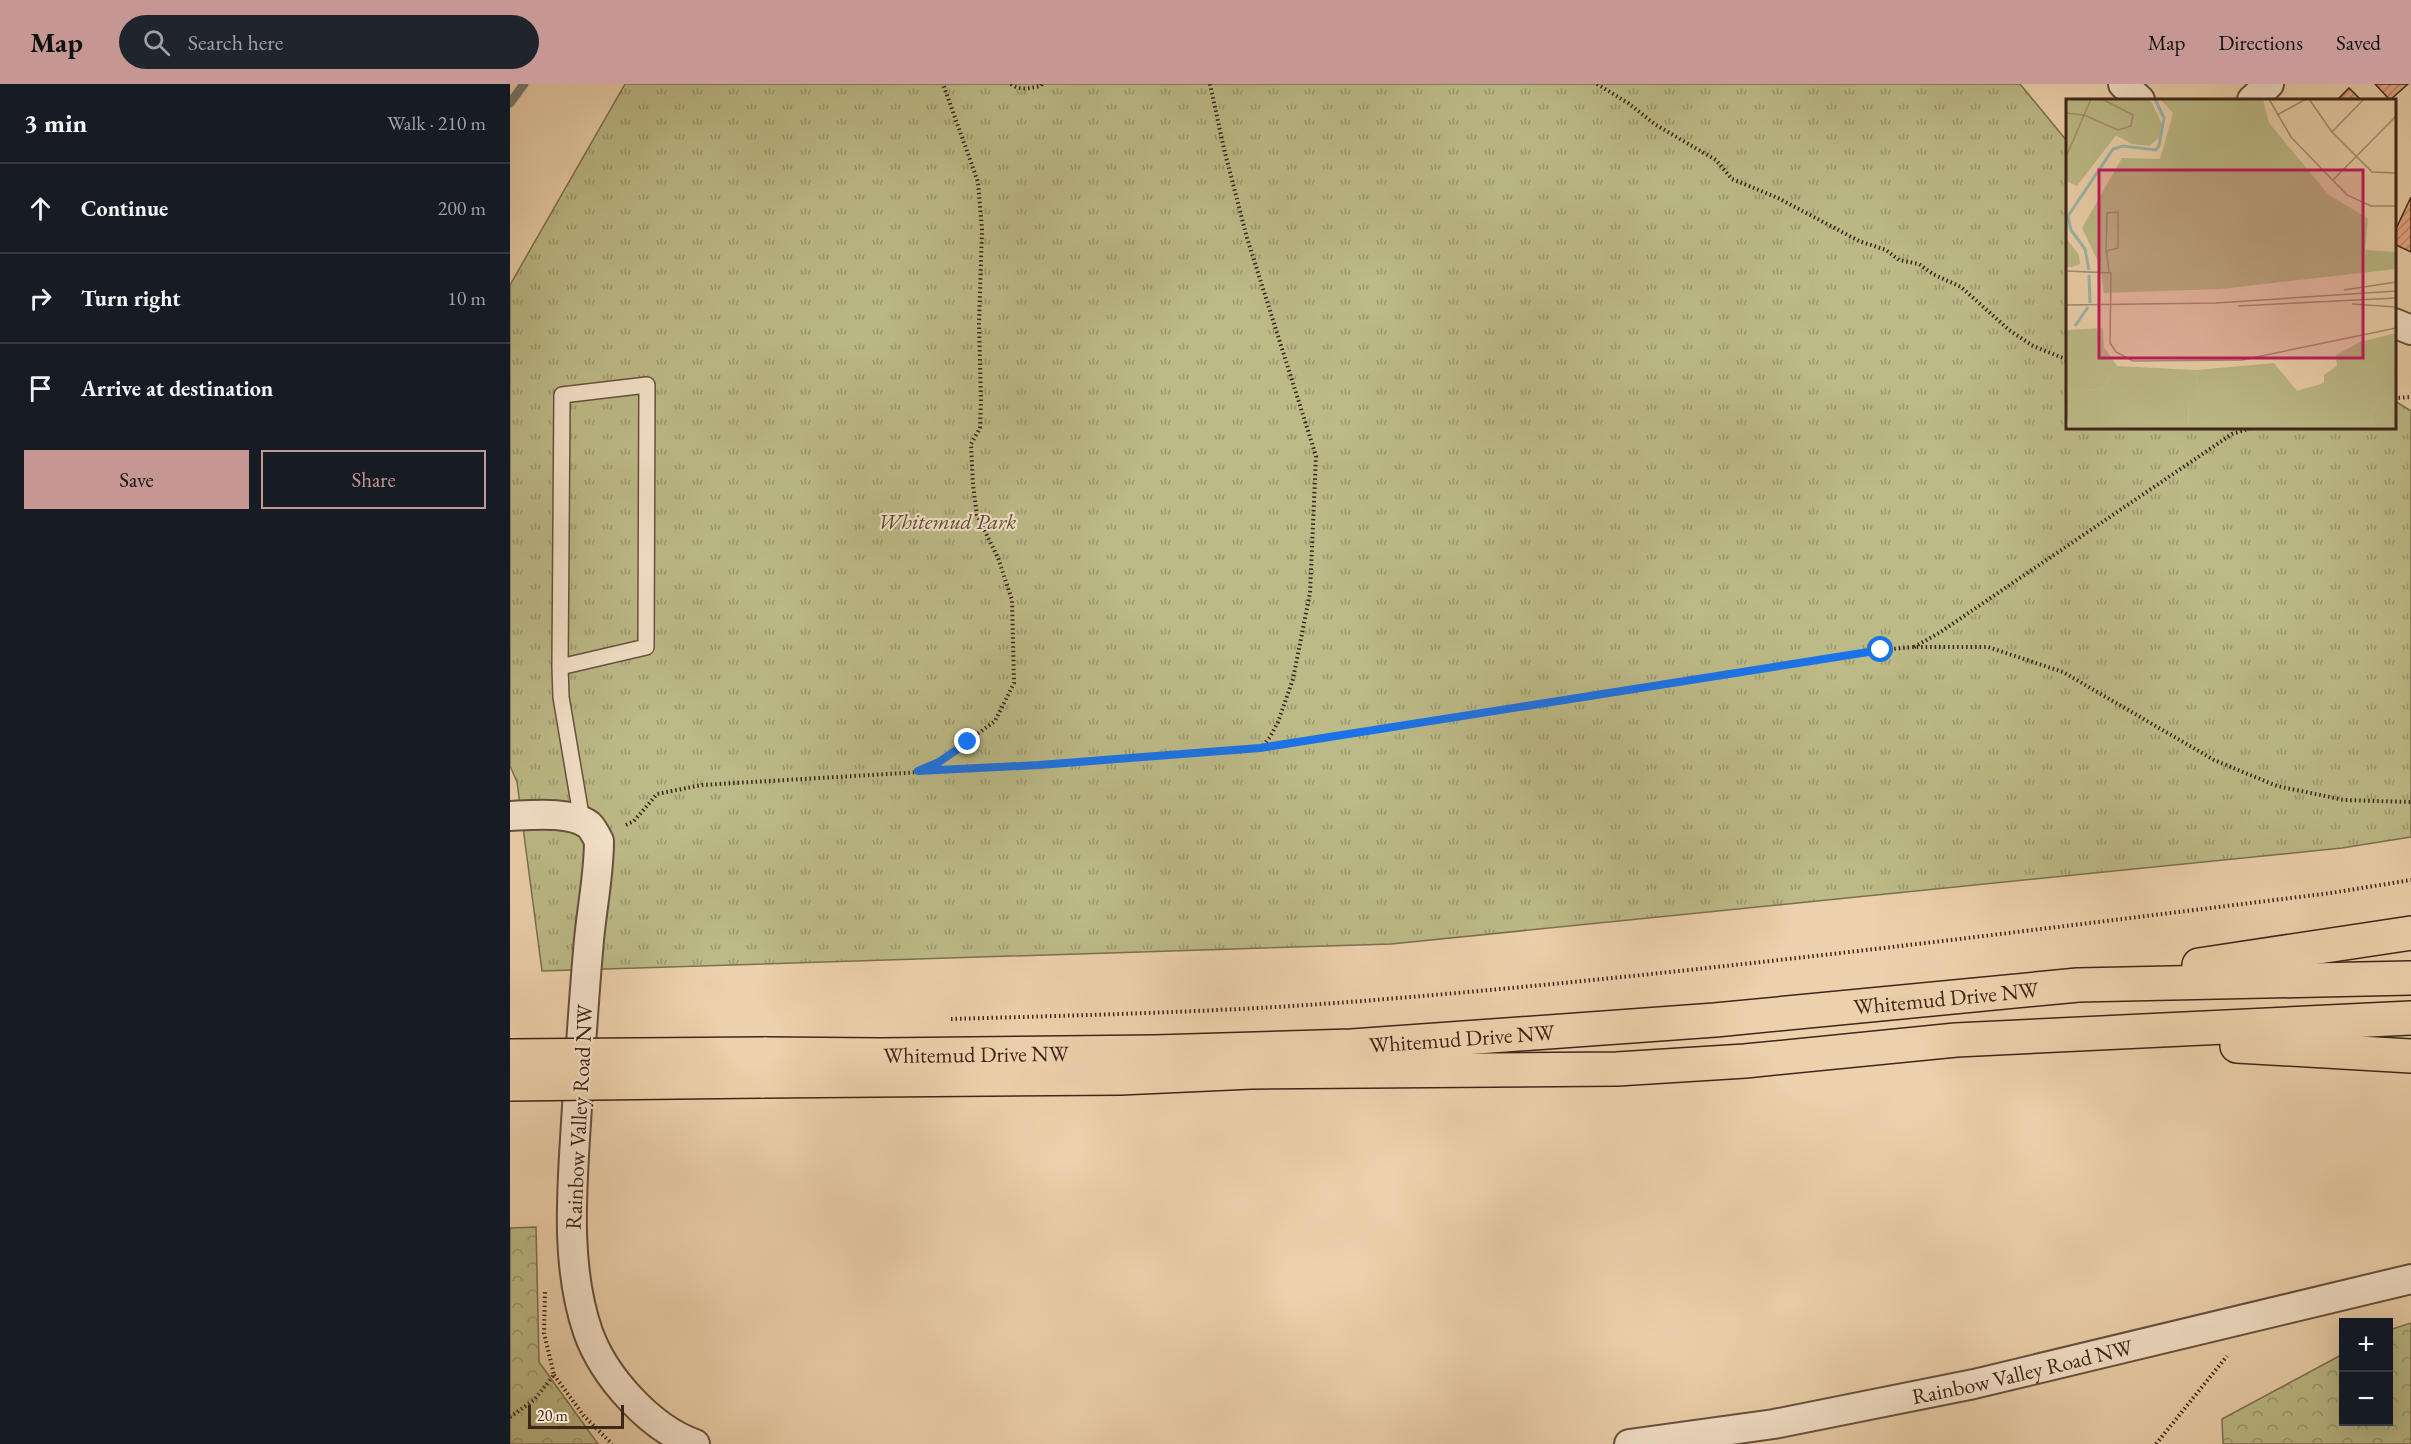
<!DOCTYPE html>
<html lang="en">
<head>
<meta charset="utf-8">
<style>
  :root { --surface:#171b24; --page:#20242c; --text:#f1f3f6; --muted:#9ea1a6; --line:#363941; --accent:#c59692 }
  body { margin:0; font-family:"EB Garamond",serif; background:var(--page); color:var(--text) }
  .controls { position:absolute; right:18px; bottom:18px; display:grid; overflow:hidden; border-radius:0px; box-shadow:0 6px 24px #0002 }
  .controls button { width:54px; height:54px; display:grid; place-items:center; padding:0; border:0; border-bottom:2px solid var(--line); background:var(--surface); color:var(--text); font:30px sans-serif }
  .scale { position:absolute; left:18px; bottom:15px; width:96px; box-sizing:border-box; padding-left:6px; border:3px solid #3d261a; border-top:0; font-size:16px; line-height:21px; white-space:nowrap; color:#3d261a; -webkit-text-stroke:4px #f3e1c9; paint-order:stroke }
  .stop { position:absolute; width:18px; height:18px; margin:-14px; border:4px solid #1a73e8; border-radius:50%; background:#fff }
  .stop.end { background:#1a73e8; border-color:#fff; box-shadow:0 2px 6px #0008 }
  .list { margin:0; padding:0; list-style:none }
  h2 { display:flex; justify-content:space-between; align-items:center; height:78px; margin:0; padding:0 24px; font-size:26px }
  h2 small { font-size:20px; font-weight:400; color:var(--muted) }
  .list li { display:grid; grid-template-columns:39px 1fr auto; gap:18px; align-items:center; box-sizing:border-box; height:90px; padding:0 24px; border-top:2px solid var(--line) }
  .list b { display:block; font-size:22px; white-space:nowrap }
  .list em { font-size:20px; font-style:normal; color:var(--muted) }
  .actions { display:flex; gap:12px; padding:18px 24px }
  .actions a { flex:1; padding:14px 0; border:2px solid var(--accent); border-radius:0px; text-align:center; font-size:21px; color:var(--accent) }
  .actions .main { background:var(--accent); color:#111 }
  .icon { flex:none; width:33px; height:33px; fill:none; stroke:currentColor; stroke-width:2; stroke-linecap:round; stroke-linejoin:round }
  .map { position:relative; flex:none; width:1901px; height:1360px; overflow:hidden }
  header { display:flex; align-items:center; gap:36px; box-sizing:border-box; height:84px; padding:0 30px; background:var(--accent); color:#111 }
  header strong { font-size:28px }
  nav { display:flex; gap:33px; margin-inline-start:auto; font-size:21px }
  .search { width:420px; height:54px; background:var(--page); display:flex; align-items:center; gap:15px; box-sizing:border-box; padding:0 21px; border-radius:33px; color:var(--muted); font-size:22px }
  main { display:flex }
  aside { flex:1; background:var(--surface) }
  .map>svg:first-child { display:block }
</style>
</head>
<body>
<header>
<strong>Map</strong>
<div class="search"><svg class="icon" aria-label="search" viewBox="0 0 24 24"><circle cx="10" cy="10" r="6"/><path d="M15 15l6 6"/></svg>Search here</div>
<nav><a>Map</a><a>Directions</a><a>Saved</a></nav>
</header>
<main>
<aside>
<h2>3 min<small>Walk · 210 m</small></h2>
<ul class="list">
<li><svg class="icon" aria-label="ahead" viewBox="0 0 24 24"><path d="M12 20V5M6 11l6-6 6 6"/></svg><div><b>Continue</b></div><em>200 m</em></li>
<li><svg class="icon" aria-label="right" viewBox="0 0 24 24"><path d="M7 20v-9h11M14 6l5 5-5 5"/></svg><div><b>Turn right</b></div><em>10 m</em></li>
<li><svg class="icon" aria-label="arrive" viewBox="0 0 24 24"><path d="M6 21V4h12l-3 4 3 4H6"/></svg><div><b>Arrive at destination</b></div></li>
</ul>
<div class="actions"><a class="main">Save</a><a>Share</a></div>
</aside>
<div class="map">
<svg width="1901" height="1360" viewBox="0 0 1901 1360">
  <defs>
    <pattern id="forest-crowns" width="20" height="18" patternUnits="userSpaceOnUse" patternTransform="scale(1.5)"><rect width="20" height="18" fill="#bcba87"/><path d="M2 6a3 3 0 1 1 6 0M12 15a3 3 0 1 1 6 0" fill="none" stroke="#9a976e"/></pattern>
    <pattern id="park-tufts" width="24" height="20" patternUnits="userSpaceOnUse" patternTransform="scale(1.5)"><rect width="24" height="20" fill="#bcba87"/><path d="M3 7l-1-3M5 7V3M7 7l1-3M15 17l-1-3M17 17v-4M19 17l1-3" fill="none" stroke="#9a976e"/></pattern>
    <pattern id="building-hatch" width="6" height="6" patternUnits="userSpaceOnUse" patternTransform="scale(1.5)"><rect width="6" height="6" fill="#e7a783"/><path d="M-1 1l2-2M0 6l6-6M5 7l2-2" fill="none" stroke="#bc886a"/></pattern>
  </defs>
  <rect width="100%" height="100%" fill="#edd1ac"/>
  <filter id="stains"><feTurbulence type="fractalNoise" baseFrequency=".00333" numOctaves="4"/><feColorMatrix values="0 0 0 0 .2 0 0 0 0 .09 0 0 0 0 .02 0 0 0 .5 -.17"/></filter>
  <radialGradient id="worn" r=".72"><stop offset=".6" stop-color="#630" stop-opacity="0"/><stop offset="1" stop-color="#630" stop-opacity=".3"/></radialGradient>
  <!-- forest -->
  <path fill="url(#forest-crowns)" stroke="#7c7050" stroke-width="1.5" d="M26,1143L29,1278L88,1360H0V1144Z
    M1901,1239V1360H1713L1712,1335L1833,1270L1834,1338H1878L1879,1246Z"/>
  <!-- park -->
  <path fill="url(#park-tufts)" stroke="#7c7050" stroke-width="1.5" d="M115,0H1510L1557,57L1558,344H1884L1885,317L1901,327V753L1832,764L881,860L32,887L7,698L0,682V201Z"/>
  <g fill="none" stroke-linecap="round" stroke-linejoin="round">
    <!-- stream -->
    <path stroke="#747d72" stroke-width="9" d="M0,19L14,0"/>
  </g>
  <!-- building -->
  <path fill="url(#building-hatch)" stroke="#3d261a" stroke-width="1.5" d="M1865,0H1898L1880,16Z
    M1839,4L1851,16H1824L1826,15L1827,16Z
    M1901,113V168L1884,160V149Z"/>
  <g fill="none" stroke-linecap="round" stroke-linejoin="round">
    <defs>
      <path id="lane" d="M50,583L136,563L137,301L52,311L50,583L51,613L72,737"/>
      <g id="street">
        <path d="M1613,0L1630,16"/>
        <path d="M1742,16L1759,0"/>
        <path d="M1884,239L1901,246"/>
        <path d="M0,732C22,731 61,727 79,741C83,745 86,751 89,757C89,790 82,823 79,856C73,922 69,989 65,1055C61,1118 57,1187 78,1248C94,1293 140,1344 185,1360"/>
        <path id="s1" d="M1119,1360L1264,1340L1464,1300L1901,1195"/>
      </g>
      <g id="highway">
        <path d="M1689,881L1901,849"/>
        <path d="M1727,962L1901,972"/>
        <path id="s2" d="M254,970L370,971L645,968L842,962L1205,936L1568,901L1901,894"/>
        <path d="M251,997L610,994L741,988L1107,985L1235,977L1446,956L1901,934"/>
      </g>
    </defs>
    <!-- lane casing -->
    <use href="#lane" stroke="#69513e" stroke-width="18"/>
    <!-- street casing -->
    <use href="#street" stroke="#69513e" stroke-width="32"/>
    <!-- highway casing -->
    <use href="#highway" stroke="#3d261a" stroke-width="36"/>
    <!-- path -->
    <path stroke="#3d261a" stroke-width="4" stroke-dasharray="1.5 3" stroke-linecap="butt" d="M501,0C509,7 521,4 531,2L532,0
      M700,0L714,65L737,154L806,372L800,509L783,595L768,638L760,653L751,664
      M1087,0L1118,19L1146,41L1206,76L1222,95L1268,114L1349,157L1376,166L1389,176L1409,180L1423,190L1451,203L1499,246L1523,262L1558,276
      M1884,314L1901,313
      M1404,563L1429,549L1722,350L1741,344
      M411,685L429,678L485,637L504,599L502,516L488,474L467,431L463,401L461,360L470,344L471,316L469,240L472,146L468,98L433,0
      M116,741L124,737L147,710L192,701L529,681L750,664L1371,566L1404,563H1478L1553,588L1704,676L1767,702L1834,716L1901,718
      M441,935C578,931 715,928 852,917C1176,891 1498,849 1821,809L1901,796
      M44,1291L74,1332L102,1360
      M0,1333L24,1316L44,1291L34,1249L35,1208
      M1646,1360L1717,1272"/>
    <!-- lane -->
    <use href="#lane" stroke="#f3e1c9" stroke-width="15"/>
    <!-- street -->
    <use href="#street" stroke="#f3e1c9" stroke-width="28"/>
    <!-- highway -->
    <use href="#highway" stroke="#edd1ac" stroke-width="33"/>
    <defs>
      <path id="highway-bridge" d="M0,972L254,970
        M0,1000L251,997"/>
    </defs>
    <!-- highway-bridge casing -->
    <use href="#highway-bridge" stroke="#3d261a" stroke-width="36" stroke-linecap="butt"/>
    <!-- highway-bridge -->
    <use href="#highway-bridge" stroke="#edd1ac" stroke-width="33"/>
  </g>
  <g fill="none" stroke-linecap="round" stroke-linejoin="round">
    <!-- route -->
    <path stroke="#1a73e8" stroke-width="8" d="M458,658L429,678L408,687L529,681L750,664L1371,566"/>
  </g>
  <g text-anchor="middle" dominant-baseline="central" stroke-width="4.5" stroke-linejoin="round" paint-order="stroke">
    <!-- park labels -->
    <g font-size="22" font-style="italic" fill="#5d4b35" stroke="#f3e1c9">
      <text x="437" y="437">Whitemud Park</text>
    </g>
    <!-- street labels -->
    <g font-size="22" fill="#3d261a" stroke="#f3e1c9">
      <text stroke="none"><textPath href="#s2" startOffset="1184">Whitemud Drive NW</textPath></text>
      <text stroke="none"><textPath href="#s2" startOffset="698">Whitemud Drive NW</textPath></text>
      <text stroke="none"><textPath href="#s2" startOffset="212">Whitemud Drive NW</textPath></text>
      <text transform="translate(69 1033) rotate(-87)">Rainbow Valley Road NW</text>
      <text stroke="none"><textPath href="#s1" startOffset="400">Rainbow Valley Road NW</textPath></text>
    </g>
  </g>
  <!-- overview -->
  <g transform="translate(1556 15)">
    <rect width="330" height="330" fill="#edd1ac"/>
    <path d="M19,19L51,35L11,87L0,82V65ZM51,267L130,271L133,298L122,304L123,330L3,328L0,311L18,290L35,291ZM318,297L330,306V330H306L305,314Z" fill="#bcba87"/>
    <path d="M0,139L13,156L14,165L6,168H0ZM37,229L38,248L51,267L35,291L18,290L0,311V231ZM330,234V306L318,297L305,314L306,330H123L122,304L133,298L130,271L208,264L231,292L258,284V276L271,267L270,256L294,243Z" fill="#bcba87"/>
    <path d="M0,0H84L95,23V37L83,47L66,45L19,20L0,65ZM94,0H197L203,24L262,95L302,120L299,151L330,153V170L155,190L38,194L34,167L16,129L56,59L94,60L107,14Z" fill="#bcba87"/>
    <path fill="none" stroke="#99b7ad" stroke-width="3" d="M23,171L19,150L5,131L2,117L47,50L57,47L90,51L93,47L98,19L89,0M23,176L24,204M9,227L22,208"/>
    <path fill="none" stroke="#a78d72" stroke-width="1.5" d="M203,0L225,38L281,96L305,107H330M243,0L266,33M298,0L266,33L306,73L330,74M0,14L18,16L52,31L65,27L67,16L36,0M211,16L240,0M0,58L25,0M267,81L330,17M40,152L52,149V113L41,114L40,152L41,156L43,173M0,172L45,174L44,244L50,253L67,262L176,261L330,229M278,191L330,183M286,205L330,208M0,206L150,204L330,192M172,207L330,199"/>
    <path fill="#c2185b" fill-opacity="0.15" stroke="#c2185b" stroke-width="3" d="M33,71H297V259H33Z"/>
    <rect width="330" height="330" fill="none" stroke="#3d261a" stroke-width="3"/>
  </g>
  <rect width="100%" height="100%" filter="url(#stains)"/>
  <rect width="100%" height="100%" fill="url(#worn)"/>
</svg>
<div class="controls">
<button>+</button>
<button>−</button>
</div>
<div class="scale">20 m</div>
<div class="stop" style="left:1371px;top:566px"></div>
<div class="stop end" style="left:458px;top:658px"></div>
</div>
</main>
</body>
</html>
